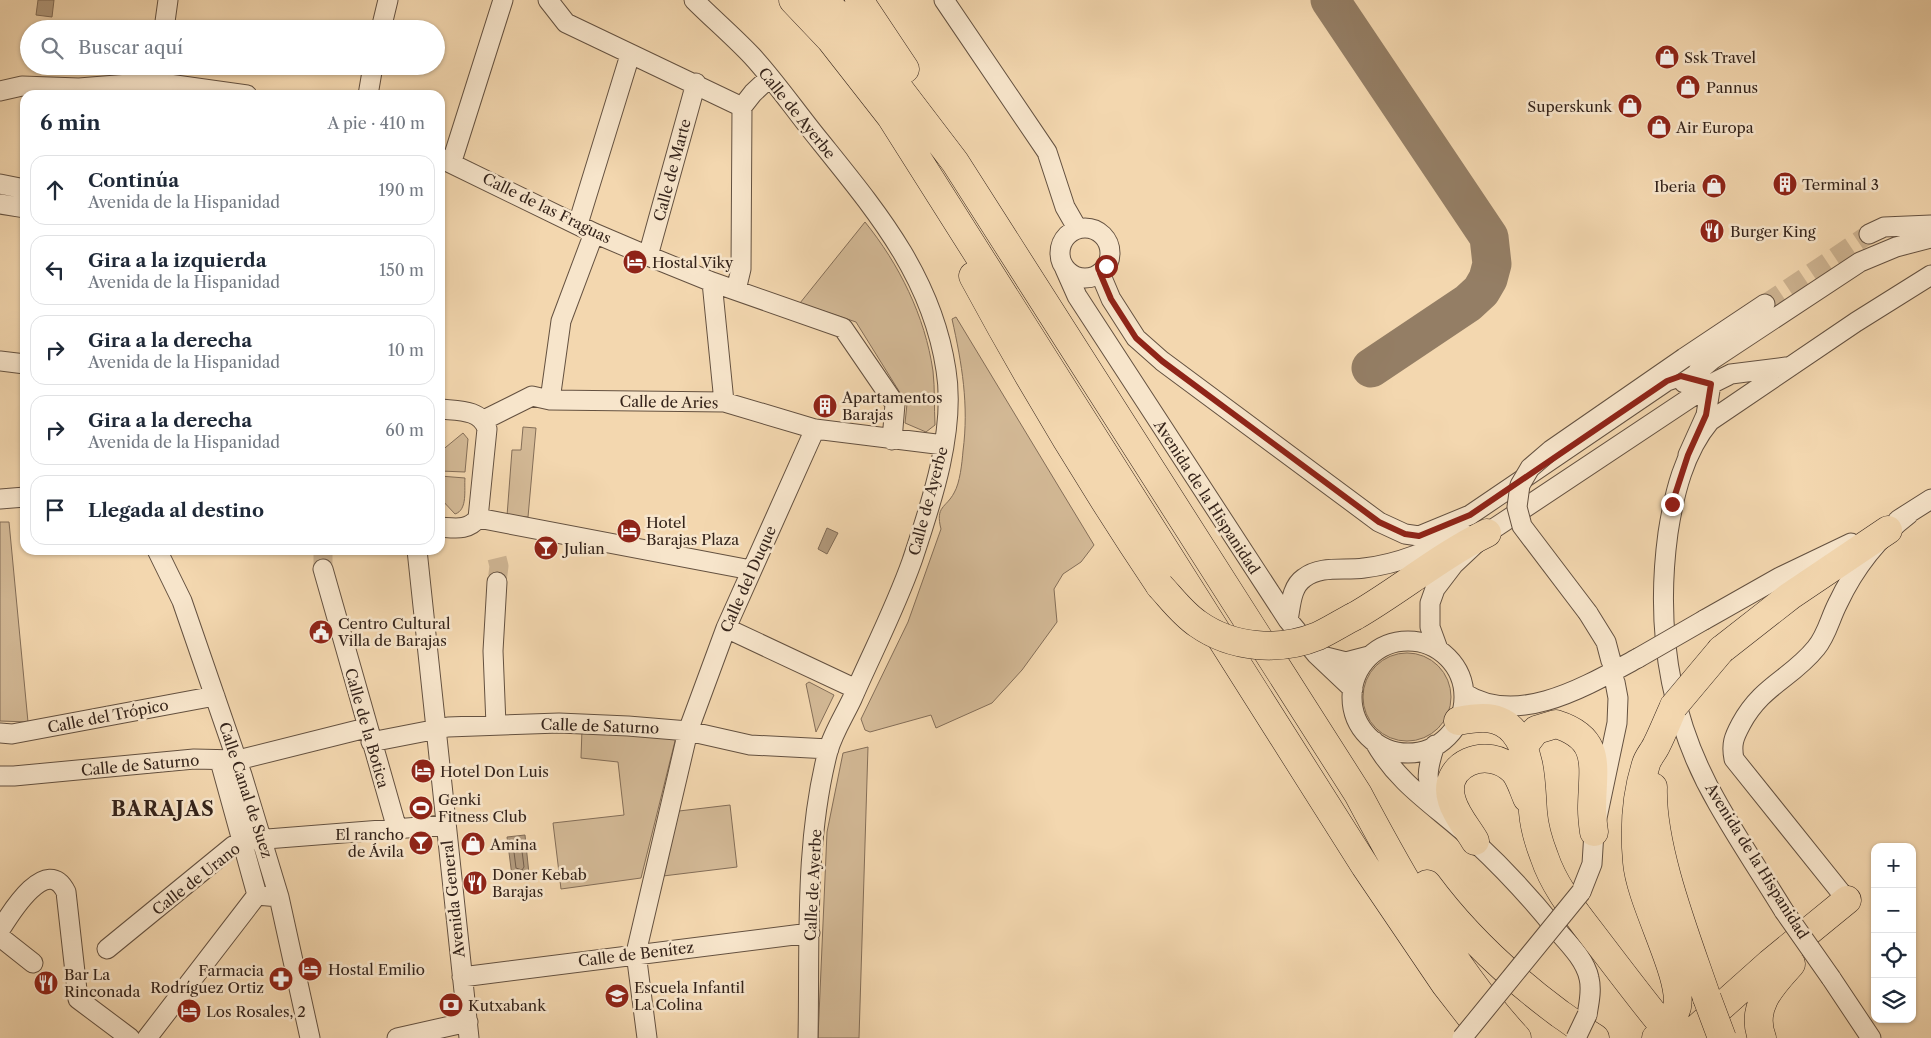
<!DOCTYPE html>
<html lang="es">
<head>
<meta charset="utf-8">
<style>
  :root { --surface:#fff; --page:#f2f2f3; --text:#1f2937; --muted:#747a83; --line:#e0e1e3 }
  body { margin:0; font-family:"Libre Caslon Text",serif; background:var(--page); color:var(--text) }
  .controls { position:absolute; right:15px; bottom:15px; display:grid; overflow:hidden; border-radius:10px; box-shadow:0 1px 4px #0004 }
  .controls button { width:45px; height:45px; display:grid; place-items:center; padding:0; border:0; border-bottom:1px solid var(--line); background:var(--surface); color:var(--text); font:25px sans-serif }
  .stop { position:absolute; width:15px; height:15px; margin:-11px; border:4px solid #8f2418; border-radius:50%; background:#fff }
  .stop.end { background:#8f2418; border-color:#fff; box-shadow:0 1px 5px #0008 }
  .list { margin:0; padding:0; list-style:none }
  h2 { display:flex; justify-content:space-between; align-items:center; height:65px; margin:0; padding:0 20px; font-size:21px }
  h2 small { font-size:16px; font-weight:400; color:var(--muted) }
  .list li { display:grid; grid-template-columns:32px 1fr auto; gap:15px; align-items:center; box-sizing:border-box; height:70px; margin:0 10px 10px; padding:0 10px; border:1px solid var(--line); border-radius:15px }
  .list b { display:block; font-size:19px; white-space:nowrap }
  .list p { margin:0; font-size:16px; white-space:nowrap; color:var(--muted) }
  .list em { font-size:16px; font-style:normal; color:var(--muted) }
  .icon { flex:none; width:28px; height:28px; fill:none; stroke:currentColor; stroke-width:2; stroke-linecap:round; stroke-linejoin:round }
  .map { position:relative; flex:none; width:1931px; height:1038px; overflow:hidden }
  .search { position:absolute; background:var(--surface); box-shadow:0 1px 4px #0004; left:20px; top:20px; width:425px; height:55px; display:flex; align-items:center; gap:12px; box-sizing:border-box; padding:0 18px; border-radius:28px; color:var(--muted); font-size:19px }
  .panel { position:absolute; background:var(--surface); box-shadow:0 1px 4px #0004; left:20px; top:90px; width:425px; height:465px; border-radius:15px }
  .map>svg:first-child { display:block }
</style>
</head>
<body>
<div class="map">
<svg width="1931" height="1038" viewBox="0 0 1931 1038">
  <rect width="100%" height="100%" fill="#f3d7af"/>
  <filter id="stains"><feTurbulence type="fractalNoise" baseFrequency=".004" numOctaves="4"/><feColorMatrix values="0 0 0 0 .2 0 0 0 0 .09 0 0 0 0 .02 0 0 0 .5 -.17"/></filter>
  <radialGradient id="worn" r=".72"><stop offset=".6" stop-color="#630" stop-opacity="0"/><stop offset="1" stop-color="#630" stop-opacity=".3"/></radialGradient>
  <!-- green -->
  <path fill="#d3b996" stroke="#846e58" d="M865,222C899,264 925,316 933,371C935,389 934,407 935,425L926,432L905,423L907,404L856,322L800,303Z
    M956,317L1094,545L1081,562L1063,574L1054,589L1057,622L1022,670L992,703L936,728L931,715L870,732L865,730L861,719L908,622L941,529C935,506 946,508 954,493C960,483 962,463 963,451C969,405 962,364 952,319Z
    M523,427L536,428L528,517L507,516L512,450H521Z
    M463,433L468,439L465,472L440,471V452Z
    M440,476L465,478C464,489 468,510 455,514L440,498Z
    M0,522H9L28,722L0,721Z
    M1363 697a44 44 0 1 1 88 0a44 44 0 1 1-88 0Z
    M809,682L834,695L816,732L806,684Z
    M582,729L677,733L641,878L561,889L553,823L624,815L618,762L581,758Z
    M868,747L859,1038H818L827,832L843,753Z
    M730,805L737,867L663,876L679,811Z"/>
  <!-- water -->
  <path fill="#b29a7d" stroke="#806b56" d="M38,0H54L52,17L36,15Z
    M827,528L838,533L827,554L818,549Z
    M525,835L529,874L512,876L507,837Z"/>
  <g fill="none" stroke-linecap="round" stroke-linejoin="round">
    <!-- shore -->
    <path stroke="#745f4c" stroke-width="1" d="M515,841L521,843L524,867L522,870L516,868L513,844Z"/>
    <!-- taxiway -->
    <path stroke="#947e65" stroke-width="39" d="M1330,0L1489,237L1492,264L1488,279L1481,291L1468,303L1371,368"/>
    <!-- minor-tunnel -->
    <path stroke="#cdb391" stroke-width="19" stroke-dasharray="19 9" stroke-linecap="butt" d="M1765,304L1869,234
      M497,558L499,566L497,582
      M323,569V550"/>
    <defs>
      <path id="minor" d="M548,0L566,23L742,107
        M694,0C713,19 733,36 752,56C776,82 797,113 820,141C877,212 932,277 946,370C956,431 931,504 912,561C895,609 872,653 852,699C844,716 833,733 828,751C804,843 810,944 808,1038
        M944,0L1047,152L1065,207L1077,228
        M164,29L168,0
        M381,29L388,0
        M0,91L22,86L79,88L154,82L247,95
        M368,95L373,66
        M742,107L753,93L769,78
        M440,158L594,233L648,256L712,282L843,328L895,404L892,440
        M452,161L503,0
        M0,184L25,189
        M0,204L25,208
        M578,224L630,55
        M1060 253a25 25 0 1 1 50 0a25 25 0 1 1-50 0Z
        M1869,234L1884,227L1931,225
        M648,256L696,83
        M1065,269L1077,296L1288,620L1316,654L1353,689
        M1100,273L1111,299L1136,338L1162,361L1379,522L1405,534L1419,536L1470,515L1667,381L1681,376L1711,384L1706,415L1688,455
        M712,282L724,402
        M736,290L741,269L742,107
        M1684,358L1765,304
        M0,361L25,364
        M1684,383L1713,359L1860,262L1896,247L1931,238
        M550,400L561,321L594,233
        M440,409C458,411 481,409 487,429L478,518C468,531 455,528 440,527
        M484,420L532,396L550,400L724,402L815,429L944,445
        M0,499L25,497
        M478,518L751,570
        M1898,520L1931,499
        M157,550L182,601L242,775L279,897L310,1038
        M417,550L469,1038
        M323,569L397,829
        M1588,613L1606,642L1611,661
        M1288,620C1291,605 1291,587 1304,578C1321,565 1344,571 1364,568C1398,564 1434,550 1462,532
        M1704,620L1780,577L1851,543
        M726,628L856,689
        M1352 697a56 56 0 1 1 112 0a56 56 0 1 1-112 0Z
        M1438,649L1430,627V603L1435,589L1454,564L1487,533L1711,384L1731,374L1786,367
        M1318,655L1346,662L1369,656
        M1464,693C1518,728 1588,685 1638,658
        M496,725L493,651L497,582
        M0,733L12,734L215,696
        M1374,741C1399,786 1439,808 1475,842C1504,869 1530,897 1555,928C1567,942 1585,959 1589,978C1592,990 1589,1003 1587,1015
        M371,742L448,727L559,723L628,726L688,731L750,745L829,749
        M1435,745C1426,772 1424,783 1441,807
        M220,761L257,895
        M0,776H14L194,759L238,760L366,728
        M1581,892L1592,864L1594,832L1617,723L1618,698L1615,682
        M1847,900L1734,759C1731,744 1734,737 1741,724C1762,685 1791,679 1816,648C1827,635 1830,618 1838,603C1854,569 1879,537 1909,514
        M1784,911C1762,875 1739,841 1718,804C1669,720 1655,629 1668,533C1674,494 1684,452 1710,421L1856,322L1931,275
        M0,930C10,914 47,853 66,892L78,999L130,1038
        M0,937L33,963
        M107,949L233,846L242,841L445,825
        M462,977L810,933
        M1831,978L1871,1038
        M147,1038L257,895L279,897
        M397,1038L468,1022
        M647,1038L636,953L688,731L726,628L815,429"/>
      <path id="highway" d="M793,0L830,39L891,117L1365,866L1445,984L1487,1038
        M824,0L862,40L955,162L1358,794C1402,877 1453,968 1517,1038
        M859,0L905,69
        M973,276C1030,382 1093,486 1160,586
        M1355,616C1400,590 1440,556 1487,533
        M1721,650L1790,596L1888,530
        M1458,721C1479,717 1499,714 1514,732C1532,754 1531,785 1533,812C1534,825 1539,843 1544,856C1555,889 1577,914 1598,942C1617,967 1636,992 1656,1017
        M1523,747L1536,730L1556,724C1604,739 1592,769 1592,809C1592,817 1593,825 1594,832
        M1653,787C1651,849 1687,939 1707,998
        M1475,841C1468,829 1456,815 1452,801C1440,764 1488,744 1514,771C1520,778 1523,789 1527,798
        M1427,884C1464,934 1510,977 1560,1014C1572,1022 1583,1031 1595,1038
        M1656,1038C1666,1029 1673,1020 1677,1007C1684,977 1640,902 1637,862C1634,829 1636,795 1646,764C1648,757 1654,751 1657,744C1663,732 1668,719 1674,706
        M1686,1038L1770,963L1847,900
        M1762,1038C1750,1007 1772,985 1791,964"/>
    </defs>
    <!-- minor casing -->
    <use href="#minor" stroke="#645140" stroke-width="21"/>
    <!-- highway casing -->
    <use href="#highway" stroke="#35241b" stroke-width="29"/>
    <!-- minor -->
    <use href="#minor" stroke="#f7e5cb" stroke-width="19"/>
    <!-- highway -->
    <use href="#highway" stroke="#f3d7af" stroke-width="28"/>
    <defs>
      <path id="minor-bridge" d="M1588,613L1522,526L1517,507L1520,485L1530,468L1551,450L1684,358
        M1638,658L1704,620
        M1784,911L1831,978
        M1462,1038L1581,892
        M1576,1038L1587,1015"/>
      <path id="highway-bridge" d="M1160,586C1172,599 1183,614 1198,624C1232,648 1279,652 1318,636C1331,630 1343,622 1355,616
        M1674,706L1721,650
        M1707,998L1722,1038"/>
    </defs>
    <!-- minor-bridge casing -->
    <use href="#minor-bridge" stroke="#645140" stroke-width="21" stroke-linecap="butt"/>
    <!-- highway-bridge casing -->
    <use href="#highway-bridge" stroke="#35241b" stroke-width="29" stroke-linecap="butt"/>
    <!-- minor-bridge -->
    <use href="#minor-bridge" stroke="#f7e5cb" stroke-width="19"/>
    <!-- highway-bridge -->
    <use href="#highway-bridge" stroke="#f3d7af" stroke-width="28"/>
  </g>
  <g fill="none" stroke-linecap="round" stroke-linejoin="round">
    <!-- route -->
    <path stroke="#8f2418" stroke-width="6" d="M1106,266L1100,273L1111,299L1136,338L1162,361L1379,522L1405,534L1419,536L1470,515L1667,381L1681,376L1711,384L1706,415L1688,455L1672,504"/>
  </g>
  <!-- icons -->
  <defs>
    <symbol id="shop-disc" viewBox="-11 -11 22 22"><circle r="9.5" fill="#8f2418" stroke="#f7e5cb"/><path d="M-5-2.5h2.3a2.7 3.5 0 0 1 5.4 0H5L5.5 6h-11ZM-1.5-2.5h3a1.5 2.3 0 0 0-3 0Z" fill="#fff"/></symbol>
    <symbol id="building-disc" viewBox="-11 -11 22 22"><circle r="9.5" fill="#8f2418" stroke="#f7e5cb"/><path d="M-4-6H4V6H1V3H-1V6H-4ZM-2.5-4.3h1.7v1.8h-1.7ZM.8-4.3h1.7v1.8H.8ZM-2.5-1h1.7V.8h-1.7ZM.8-1h1.7V.8H.8Z" fill="#fff"/></symbol>
    <symbol id="restaurant-disc" viewBox="-11 -11 22 22"><circle r="9.5" fill="#8f2418" stroke="#f7e5cb"/><path d="M-5-6h1v4h1v-4h1v4h1v-4h1v5L-1.5 .5V6h-2V.5L-5-1ZM5-6V6H3V1.5H1.5Q1.5-4 5-6Z" fill="#fff"/></symbol>
    <symbol id="hotel-disc" viewBox="-11 -11 22 22"><circle r="9.5" fill="#8f2418" stroke="#f7e5cb"/><path d="M-6-4.5h1.5V1H6V5H4.5V3h-9V5H-6ZM-4 0a1.8 1.8 0 1 1 3.6 0ZM.5 0V-2.5h3Q6-2.5 6 0Z" fill="#fff"/></symbol>
    <symbol id="bar-disc" viewBox="-11 -11 22 22"><circle r="9.5" fill="#8f2418" stroke="#f7e5cb"/><path d="M-6-5H6L.8 .8V4.5H3.5V6h-7V4.5H-.8V.8Z" fill="#fff"/></symbol>
    <symbol id="civic-disc" viewBox="-11 -11 22 22"><circle r="9.5" fill="#8f2418" stroke="#f7e5cb"/><path d="M-.6-6.5H3V-4.5H.6V-3L4-1V1h2V6H-6V1h2V-1L-.6-3ZM-1.2 2.5V6h2.4V2.5Z" fill="#fff"/></symbol>
    <symbol id="stadium-disc" viewBox="-11 -11 22 22"><circle r="9.5" fill="#8f2418" stroke="#f7e5cb"/><path d="M0-5a6.5 5 0 1 0 0 10a6.5 5 0 1 0 0-10ZM-3.5-1.8h7v3.6h-7Z" fill="#fff"/></symbol>
    <symbol id="pharmacy-disc" viewBox="-11 -11 22 22"><circle r="9.5" fill="#8f2418" stroke="#f7e5cb"/><path d="M-2-6h4v4h4v4h-4v4h-4v-4h-4v-4h4Z" fill="#fff"/></symbol>
    <symbol id="school-disc" viewBox="-11 -11 22 22"><circle r="9.5" fill="#8f2418" stroke="#f7e5cb"/><path d="M0-5L7-2L0 1L-7-2ZM-4 1L0 2.5L4 1V4Q0 6-4 4Z" fill="#fff"/></symbol>
    <symbol id="bank-disc" viewBox="-11 -11 22 22"><circle r="9.5" fill="#8f2418" stroke="#f7e5cb"/><path d="M-6-4H6V4H-6ZM0-2.3a2.3 2.3 0 1 0 0 4.6a2.3 2.3 0 1 0 0-4.6Z" fill="#fff"/></symbol>
  </defs>
  <g fill-rule="evenodd">
    <use href="#shop-disc" x="1653" y="43" width="28" height="28"/>
    <use href="#shop-disc" x="1674" y="73" width="28" height="28"/>
    <use href="#shop-disc" x="1616" y="92" width="28" height="28"/>
    <use href="#shop-disc" x="1645" y="113" width="28" height="28"/>
    <use href="#building-disc" x="1771" y="170" width="28" height="28"/>
    <use href="#shop-disc" x="1700" y="172" width="28" height="28"/>
    <use href="#restaurant-disc" x="1698" y="217" width="28" height="28"/>
    <use href="#hotel-disc" x="621" y="248" width="28" height="28"/>
    <use href="#building-disc" x="811" y="392" width="28" height="28"/>
    <use href="#hotel-disc" x="615" y="517" width="28" height="28"/>
    <use href="#bar-disc" x="532" y="534" width="28" height="28"/>
    <use href="#civic-disc" x="307" y="618" width="28" height="28"/>
    <use href="#hotel-disc" x="409" y="757" width="28" height="28"/>
    <use href="#stadium-disc" x="407" y="794" width="28" height="28"/>
    <use href="#bar-disc" x="407" y="829" width="28" height="28"/>
    <use href="#shop-disc" x="459" y="830" width="28" height="28"/>
    <use href="#restaurant-disc" x="461" y="869" width="28" height="28"/>
    <use href="#hotel-disc" x="296" y="955" width="28" height="28"/>
    <use href="#pharmacy-disc" x="267" y="965" width="28" height="28"/>
    <use href="#restaurant-disc" x="32" y="969" width="28" height="28"/>
    <use href="#school-disc" x="603" y="982" width="28" height="28"/>
    <use href="#bank-disc" x="437" y="991" width="28" height="28"/>
    <use href="#hotel-disc" x="175" y="997" width="28" height="28"/>
  </g>
  <g text-anchor="middle" dominant-baseline="central" stroke-width="5" stroke-linejoin="round" paint-order="stroke">
    <!-- poi labels -->
    <g font-size="15" fill="#35241b" stroke="#f7e5cb" text-anchor="start">
      <text x="1684" y="57">Ssk Travel</text>
      <text x="1706" y="87">Pannus</text>
      <text x="1612" y="106" text-anchor="end">Superskunk</text>
      <text x="1676" y="127">Air Europa</text>
      <text x="1802" y="184">Terminal 3</text>
      <text x="1696" y="186" text-anchor="end">Iberia</text>
      <text x="1730" y="231">Burger King</text>
      <text x="652" y="262">Hostal Viky</text>
      <text x="842" y="397">Apartamentos<tspan x="842" dy="17">Barajas</tspan></text>
      <text x="646" y="522">Hotel<tspan x="646" dy="17">Barajas Plaza</tspan></text>
      <text x="564" y="548">Julian</text>
      <text x="338" y="623">Centro Cultural<tspan x="338" dy="17">Villa de Barajas</tspan></text>
      <text x="440" y="771">Hotel Don Luis</text>
      <text x="438" y="799">Genki<tspan x="438" dy="17">Fitness Club</tspan></text>
      <text x="404" y="834" text-anchor="end">El rancho<tspan x="404" dy="17">de Ávila</tspan></text>
      <text x="490" y="844">Amina</text>
      <text x="492" y="874">Doner Kebab<tspan x="492" dy="17">Barajas</tspan></text>
      <text x="328" y="969">Hostal Emilio</text>
      <text x="264" y="970" text-anchor="end">Farmacia<tspan x="264" dy="17">Rodríguez Ortiz</tspan></text>
      <text x="64" y="974">Bar La<tspan x="64" dy="17">Rinconada</tspan></text>
      <text x="634" y="987">Escuela Infantil<tspan x="634" dy="17">La Colina</tspan></text>
      <text x="468" y="1005">Kutxabank</text>
      <text x="206" y="1011">Los Rosales, 2</text>
    </g>
    <!-- street labels -->
    <g font-size="15" fill="#35241b" stroke="#f7e5cb">
      <text transform="translate(797 113) rotate(51)">Calle de Ayerbe</text>
      <text transform="translate(672 170) rotate(-75)">Calle de Marte</text>
      <text transform="translate(547 208) rotate(26)">Calle de las Fraguas</text>
      <text transform="translate(669 402) rotate(1)">Calle de Aries</text>
      <text transform="translate(1207 497) rotate(57)">Avenida de la Hispanidad</text>
      <text transform="translate(928 501) rotate(-75)">Calle de Ayerbe</text>
      <text transform="translate(748 579) rotate(-66)">Calle del Duque</text>
      <text transform="translate(108 716) rotate(-11)">Calle del Trópico</text>
      <text transform="translate(600 726) rotate(2)">Calle de Saturno</text>
      <text transform="translate(367 728) rotate(74)">Calle de la Botica</text>
      <text transform="translate(140 765) rotate(-5)">Calle de Saturno</text>
      <text transform="translate(246 790) rotate(72)">Calle Canal de Suez</text>
      <text transform="translate(1757 861) rotate(58)">Avenida de la Hispanidad</text>
      <text transform="translate(196 879) rotate(-38)">Calle de Urano</text>
      <text transform="translate(813 885) rotate(-87)">Calle de Ayerbe</text>
      <text transform="translate(453 899) rotate(-96)">Avenida General</text>
      <text transform="translate(636 954) rotate(-7)">Calle de Benítez</text>
    </g>
    <!-- district labels -->
    <g font-size="20" font-weight="bold" letter-spacing="1" fill="#35241b" stroke="#f7e5cb">
      <text x="163" y="809">BARAJAS</text>
    </g>
  </g>
  <rect width="100%" height="100%" filter="url(#stains)"/>
  <rect width="100%" height="100%" fill="url(#worn)"/>
</svg>
<div class="controls">
<button>+</button>
<button>−</button>
<button><svg class="icon" aria-label="locate" viewBox="0 0 24 24"><circle cx="12" cy="12" r="6"/><path d="M12 2v4M12 18v4M2 12h4M18 12h4"/></svg></button>
<button><svg class="icon" aria-label="layers" viewBox="0 0 24 24"><path d="M12 4l9 5-9 5-9-5zM3 14l9 5 9-5"/></svg></button>
</div>
<div class="stop" style="left:1106px;top:266px"></div>
<div class="stop end" style="left:1672px;top:504px"></div>
<div class="search"><svg class="icon" aria-label="search" viewBox="0 0 24 24"><circle cx="10" cy="10" r="6"/><path d="M15 15l6 6"/></svg>Buscar aquí</div>
<section class="panel">
<h2>6 min<small>A pie · 410 m</small></h2>
<ul class="list">
<li><svg class="icon" aria-label="ahead" viewBox="0 0 24 24"><path d="M12 20V5M6 11l6-6 6 6"/></svg><div><b>Continúa</b><p>Avenida de la Hispanidad</p></div><em>190 m</em></li>
<li><svg class="icon" aria-label="left" viewBox="0 0 24 24"><path d="M17 20v-9H6M10 6l-5 5 5 5"/></svg><div><b>Gira a la izquierda</b><p>Avenida de la Hispanidad</p></div><em>150 m</em></li>
<li><svg class="icon" aria-label="right" viewBox="0 0 24 24"><path d="M7 20v-9h11M14 6l5 5-5 5"/></svg><div><b>Gira a la derecha</b><p>Avenida de la Hispanidad</p></div><em>10 m</em></li>
<li><svg class="icon" aria-label="right" viewBox="0 0 24 24"><path d="M7 20v-9h11M14 6l5 5-5 5"/></svg><div><b>Gira a la derecha</b><p>Avenida de la Hispanidad</p></div><em>60 m</em></li>
<li><svg class="icon" aria-label="arrive" viewBox="0 0 24 24"><path d="M6 21V4h12l-3 4 3 4H6"/></svg><div><b>Llegada al destino</b></div></li>
</ul>
</section>
</div>
</body>
</html>
